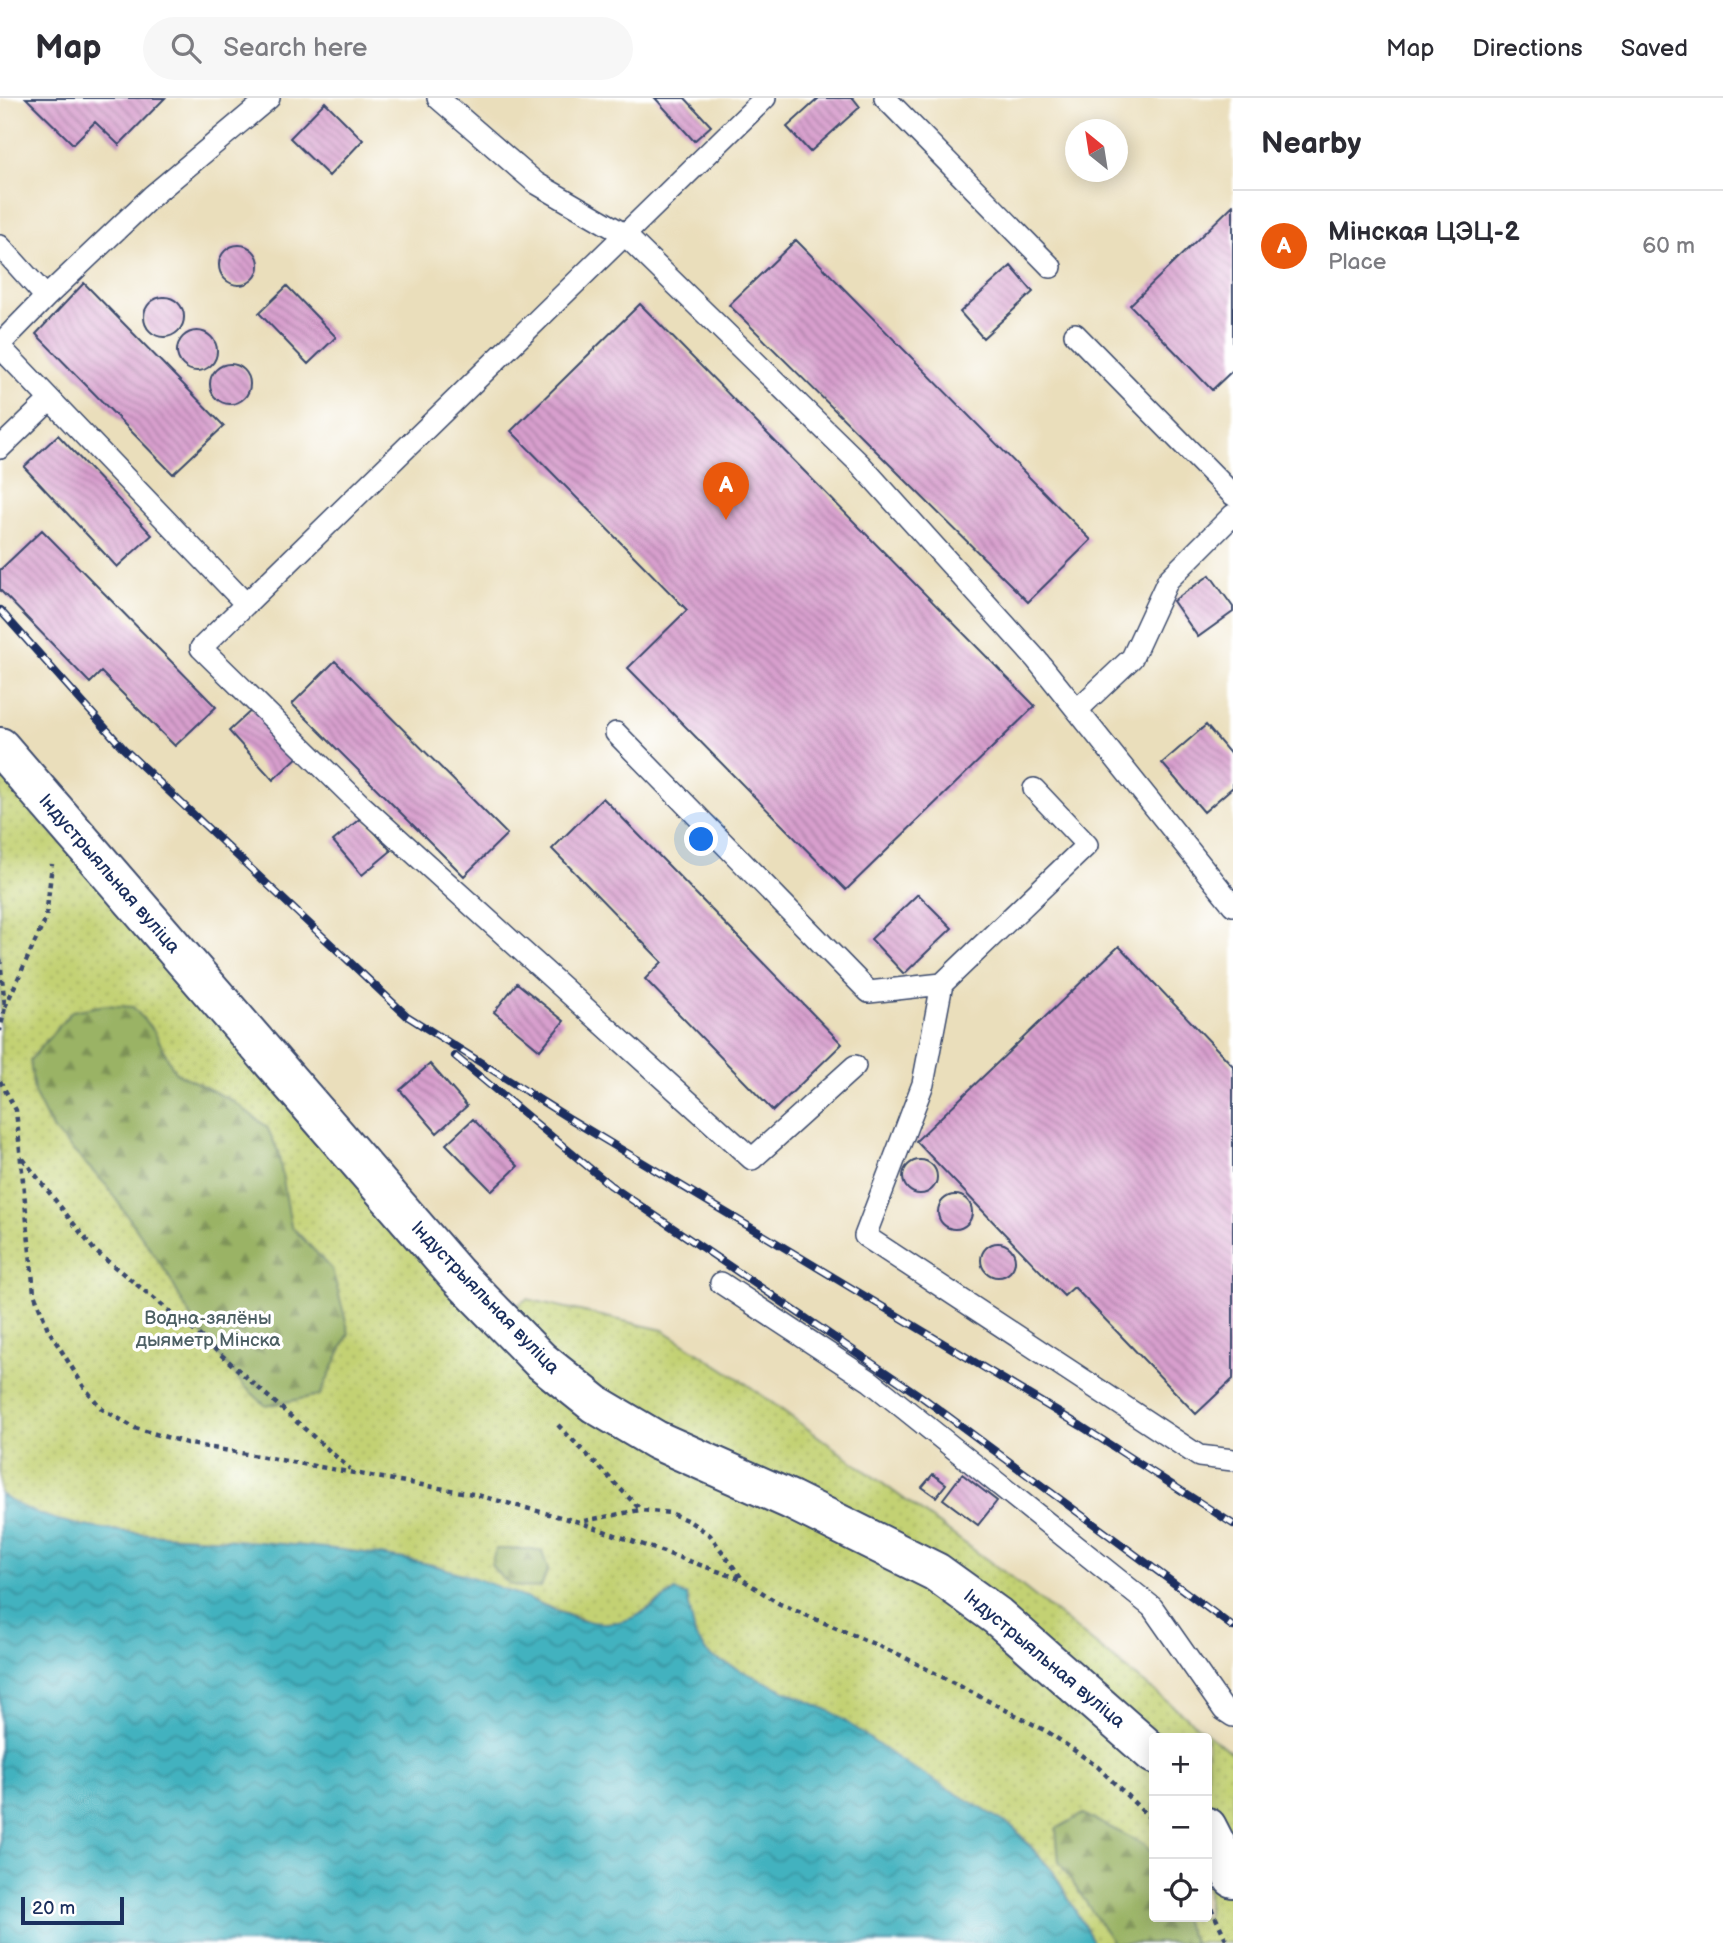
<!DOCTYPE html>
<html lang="en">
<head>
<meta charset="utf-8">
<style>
  :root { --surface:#fff; --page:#f7f7f7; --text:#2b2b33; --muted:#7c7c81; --line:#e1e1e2; --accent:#ea580c }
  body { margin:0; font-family:"Balsamiq Sans",sans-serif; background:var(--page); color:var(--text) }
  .controls { position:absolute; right:21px; bottom:21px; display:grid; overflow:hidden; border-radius:7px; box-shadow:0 4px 18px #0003 }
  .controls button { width:63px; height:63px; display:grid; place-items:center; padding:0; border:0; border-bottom:2px solid var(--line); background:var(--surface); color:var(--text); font:35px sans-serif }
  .compass { position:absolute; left:1065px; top:21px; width:63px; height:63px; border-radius:50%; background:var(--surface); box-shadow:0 4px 18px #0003; rotate:330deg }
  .scale { position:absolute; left:21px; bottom:18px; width:103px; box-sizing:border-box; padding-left:7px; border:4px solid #1b2f5e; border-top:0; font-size:19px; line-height:24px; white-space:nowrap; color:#1b2f5e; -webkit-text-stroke:5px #fff; paint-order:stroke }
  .you { position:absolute; left:702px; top:742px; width:24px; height:24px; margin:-18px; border:5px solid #fff; border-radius:50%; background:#1a73e8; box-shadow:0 0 0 10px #1a73e833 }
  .badge { display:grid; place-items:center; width:46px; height:46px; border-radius:50%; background:var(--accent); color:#fff; font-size:23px; font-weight:700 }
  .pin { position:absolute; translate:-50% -58px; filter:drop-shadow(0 2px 4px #0008) }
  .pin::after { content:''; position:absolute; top:37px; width:24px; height:21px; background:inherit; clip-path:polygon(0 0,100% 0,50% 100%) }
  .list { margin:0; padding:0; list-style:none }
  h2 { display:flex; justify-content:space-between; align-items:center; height:91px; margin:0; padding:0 28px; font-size:30px }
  h2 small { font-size:23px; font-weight:400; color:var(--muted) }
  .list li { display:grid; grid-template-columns:46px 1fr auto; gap:21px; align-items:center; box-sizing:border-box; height:112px; padding:0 28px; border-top:2px solid var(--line) }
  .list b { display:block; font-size:26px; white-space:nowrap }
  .list p { margin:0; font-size:23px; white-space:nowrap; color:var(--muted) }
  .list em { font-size:23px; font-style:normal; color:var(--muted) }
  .icon { flex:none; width:38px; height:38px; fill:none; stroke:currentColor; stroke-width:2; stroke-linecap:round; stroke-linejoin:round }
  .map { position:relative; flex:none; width:1233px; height:1845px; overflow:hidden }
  header { display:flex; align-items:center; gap:42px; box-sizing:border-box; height:98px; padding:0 35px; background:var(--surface); border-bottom:2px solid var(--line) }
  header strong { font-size:33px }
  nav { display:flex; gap:38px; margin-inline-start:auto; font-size:24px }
  .search { width:490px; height:63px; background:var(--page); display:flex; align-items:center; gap:18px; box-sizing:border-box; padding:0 24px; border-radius:38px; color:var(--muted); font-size:26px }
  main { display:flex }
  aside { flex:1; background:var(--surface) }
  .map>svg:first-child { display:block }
</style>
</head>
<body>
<header>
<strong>Map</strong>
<div class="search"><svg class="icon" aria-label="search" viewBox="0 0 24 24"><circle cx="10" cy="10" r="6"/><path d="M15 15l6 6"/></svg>Search here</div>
<nav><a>Map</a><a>Directions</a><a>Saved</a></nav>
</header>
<main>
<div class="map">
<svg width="1233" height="1845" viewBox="0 0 1233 1845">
  <defs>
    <pattern id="grass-dots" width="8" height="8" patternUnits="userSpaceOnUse" patternTransform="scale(1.75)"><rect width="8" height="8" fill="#c3d173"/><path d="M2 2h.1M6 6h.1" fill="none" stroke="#a7b466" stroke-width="1.8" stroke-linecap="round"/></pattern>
    <pattern id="forest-firs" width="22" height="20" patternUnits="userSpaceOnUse" patternTransform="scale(1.75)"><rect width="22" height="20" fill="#9ab365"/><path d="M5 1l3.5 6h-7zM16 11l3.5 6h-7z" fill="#7d9256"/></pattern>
    <pattern id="water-waves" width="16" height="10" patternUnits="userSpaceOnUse" patternTransform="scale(1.75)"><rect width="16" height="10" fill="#43b2bf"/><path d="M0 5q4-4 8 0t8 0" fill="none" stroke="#37919e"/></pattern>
    <pattern id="building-back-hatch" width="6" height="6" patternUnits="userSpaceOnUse" patternTransform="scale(1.75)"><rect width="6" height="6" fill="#d89fcd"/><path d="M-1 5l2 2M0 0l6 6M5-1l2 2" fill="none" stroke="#ae82aa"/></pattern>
  </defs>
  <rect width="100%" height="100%" fill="#fff"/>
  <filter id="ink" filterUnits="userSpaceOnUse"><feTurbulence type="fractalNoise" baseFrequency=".0143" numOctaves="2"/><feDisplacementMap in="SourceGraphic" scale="14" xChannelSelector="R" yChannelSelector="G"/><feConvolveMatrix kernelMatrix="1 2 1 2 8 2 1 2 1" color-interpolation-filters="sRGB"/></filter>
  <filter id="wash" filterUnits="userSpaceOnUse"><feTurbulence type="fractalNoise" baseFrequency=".00686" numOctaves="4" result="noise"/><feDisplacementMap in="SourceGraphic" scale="28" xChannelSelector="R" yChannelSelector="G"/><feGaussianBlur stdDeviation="1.57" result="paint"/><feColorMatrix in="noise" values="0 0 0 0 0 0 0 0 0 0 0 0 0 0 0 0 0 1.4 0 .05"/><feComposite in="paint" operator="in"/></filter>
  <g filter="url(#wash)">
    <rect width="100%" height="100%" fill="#eadebb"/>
    <!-- grass -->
    <path fill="url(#grass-dots)" stroke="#6f8068" stroke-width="2" fill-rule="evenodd" d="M0,673L484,1228L527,1201L663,1232L741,1282L1008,1477L1233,1656V1845H1094L1053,1773L1014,1730L898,1661L832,1614L711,1559L695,1538L687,1499L675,1493L628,1523L596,1526L437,1468L405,1461C345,1452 284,1447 224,1441C157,1435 55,1437 0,1396ZM1154,1640H1207V1819H1154Z"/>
    <!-- forest -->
    <path fill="url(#forest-firs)" stroke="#5a7162" stroke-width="2" d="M105,907L133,909L154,933L175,974L233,1003L267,1029L278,1053L291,1128L332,1171L349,1235L320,1297L266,1308L243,1287L195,1228L167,1175L106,1087L52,1031L34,995L30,962L72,913Z
      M496,1451H533L542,1454L548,1471L541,1489C517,1492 504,1487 491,1466Z
      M1083,1716L1144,1746L1154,1758V1819H1182L1194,1845H1113L1059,1764L1056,1731Z"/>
    <!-- water -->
    <path fill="url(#water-waves)" stroke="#2f708e" stroke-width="2" d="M0,1396C55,1436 156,1436 222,1441C283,1446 343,1450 403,1461C464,1471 521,1499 579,1522C624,1532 639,1518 675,1493L687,1498L695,1538L711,1559L832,1614L898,1661L1014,1730L1053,1774L1094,1845H0Z"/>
    <g id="blocks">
      <!-- building -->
      <path fill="url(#building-back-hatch)" d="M26,0H165L119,47L95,24L73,46Z
        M655,0H685L711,28L694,43Z
        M819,0H853L860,9L810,54L787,29Z
        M325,4L363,42L329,78L290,40Z
        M1233,107V272L1212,292L1130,207Z
        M796,142L1091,442L1028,504L729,207Z
        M219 167a20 20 0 1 1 40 0a20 20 0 1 1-40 0Z
        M1011,168L1033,194L983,240L960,214Z
        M84,185L224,328L173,376L36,236Z
        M287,188L336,239L308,266L259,215Z
        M144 219a20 20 0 1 1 40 0a20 20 0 1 1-40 0Z
        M640,206L1035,608L846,792L628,570L687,512L511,333Z
        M177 253a20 20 0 1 1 40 0a20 20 0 1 1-40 0Z
        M210 286a20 20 0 1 1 40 0a20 20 0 1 1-40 0Z
        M58,337L152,437L117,469L24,369Z
        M42,432L216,609L175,648L101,574L90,585L0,492V472Z
        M1210,477L1233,509V514L1198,539L1173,503Z
        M335,563L507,736L464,778L292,606Z
        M255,609L300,657L273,682L229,633Z
        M1206,627L1233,659V689L1204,714L1162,665Z
        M603,700L842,946L773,1013L645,881L662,864L552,751Z
        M362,719L391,753L362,777L333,743Z
        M918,796L952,830L904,876L871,841Z
        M1119,848L1233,968V1281L1196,1316L1074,1189L1064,1198L916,1043Z
        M517,885L564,923L540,952L494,914Z
        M430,966L467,1008L437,1035L400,992Z
        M473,1021L518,1068L492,1093L446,1046Z
        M903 1079a17 17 0 1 1 34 0a17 17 0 1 1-34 0Z
        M938 1114a17 17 0 1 1 34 0a17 17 0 1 1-34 0Z
        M981 1162a17 17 0 1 1 34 0a17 17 0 1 1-34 0Z
        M933,1376L946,1386L936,1399L922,1389Z
        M962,1376L997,1403L978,1427L943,1401Z"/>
    </g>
  </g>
  <g filter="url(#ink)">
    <use href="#blocks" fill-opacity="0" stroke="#3a496c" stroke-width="2"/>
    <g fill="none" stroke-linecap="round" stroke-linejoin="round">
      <defs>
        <path id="service" d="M438,0L536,85L624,136L860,366L1036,561L1233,807
          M765,0L201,550L361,707L752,1061L855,968
          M885,0L1051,169
          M0,148L46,199L152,98L269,0
          M1075,236L1233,397
          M0,246L46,199
          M0,249L245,505
          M0,350L50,302
          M1077,612L1132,560L1168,482L1233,417
          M616,635L869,894L942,886
          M1034,691L1087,747L942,886L923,986L865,1138L1199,1358L1233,1362
          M721,1185L870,1283L1152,1509L1224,1612L1233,1618"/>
        <path id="minor" d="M0,649L456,1176L540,1262L595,1306L656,1342L791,1402L936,1474L997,1518L1154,1656
          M1207,1729L1233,1780"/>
      </defs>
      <!-- service casing -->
      <use href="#service" stroke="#3a496c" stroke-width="24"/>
      <!-- minor casing -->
      <use href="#minor" stroke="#3a496c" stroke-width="42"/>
      <!-- path -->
      <path stroke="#3a496c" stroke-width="4.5" stroke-dasharray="5 5" stroke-linecap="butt" d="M0,861L5,909L0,933
        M5,909L46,820L52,766
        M0,983L16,1012L34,1195L48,1231L84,1289L102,1311L135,1330L190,1346L473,1396L579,1424L640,1412L670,1415L689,1423L710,1437L743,1482L780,1506L900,1557L1048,1634L1098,1669L1154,1724
        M23,1061L95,1153L192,1231L350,1371
        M558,1327L640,1411
        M584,1426L743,1482
        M1211,1810L1228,1845"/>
      <!-- service -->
      <use href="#service" stroke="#fff" stroke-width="21"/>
      <!-- minor -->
      <use href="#minor" stroke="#fff" stroke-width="38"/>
      <defs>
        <path id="rail" d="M0,512L124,651L407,918L567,1019L1081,1328L1233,1426
          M455,958L610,1087L922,1299L1233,1529"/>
      </defs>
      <!-- rail casing -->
      <use href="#rail" stroke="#1b2f5e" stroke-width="8"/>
      <!-- rail -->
      <use href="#rail" stroke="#fff" stroke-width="5" stroke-dasharray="16" stroke-linecap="butt"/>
    </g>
  </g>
  <g text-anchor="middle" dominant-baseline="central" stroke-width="7" stroke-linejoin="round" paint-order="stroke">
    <!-- street labels -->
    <g font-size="19" fill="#1b2f5e" stroke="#fff">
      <text transform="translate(109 776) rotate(49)">Індустрыяльная вуліца</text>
      <text transform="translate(485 1200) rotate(46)">Індустрыяльная вуліца</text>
      <text transform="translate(1044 1561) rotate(40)">Індустрыяльная вуліца</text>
    </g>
    <!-- park labels -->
    <g font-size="19" fill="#4d6064" stroke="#fff">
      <text x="208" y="1220">Водна-зялёны<tspan x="208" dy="22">дыяметр Мінска</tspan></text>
    </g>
  </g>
</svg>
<div class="controls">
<button>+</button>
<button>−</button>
<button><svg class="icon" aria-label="locate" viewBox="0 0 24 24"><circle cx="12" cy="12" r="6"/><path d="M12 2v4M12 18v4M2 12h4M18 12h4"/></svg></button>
</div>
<svg class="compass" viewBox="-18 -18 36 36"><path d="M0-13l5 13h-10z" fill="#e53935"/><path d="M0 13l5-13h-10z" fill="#7c7c81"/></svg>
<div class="scale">20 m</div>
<div class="you"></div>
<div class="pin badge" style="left:726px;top:422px">A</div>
</div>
<aside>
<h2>Nearby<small></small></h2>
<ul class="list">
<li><span class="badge">A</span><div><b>Мінская ЦЭЦ-2</b><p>Place</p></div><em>60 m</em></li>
</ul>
</aside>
</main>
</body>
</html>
